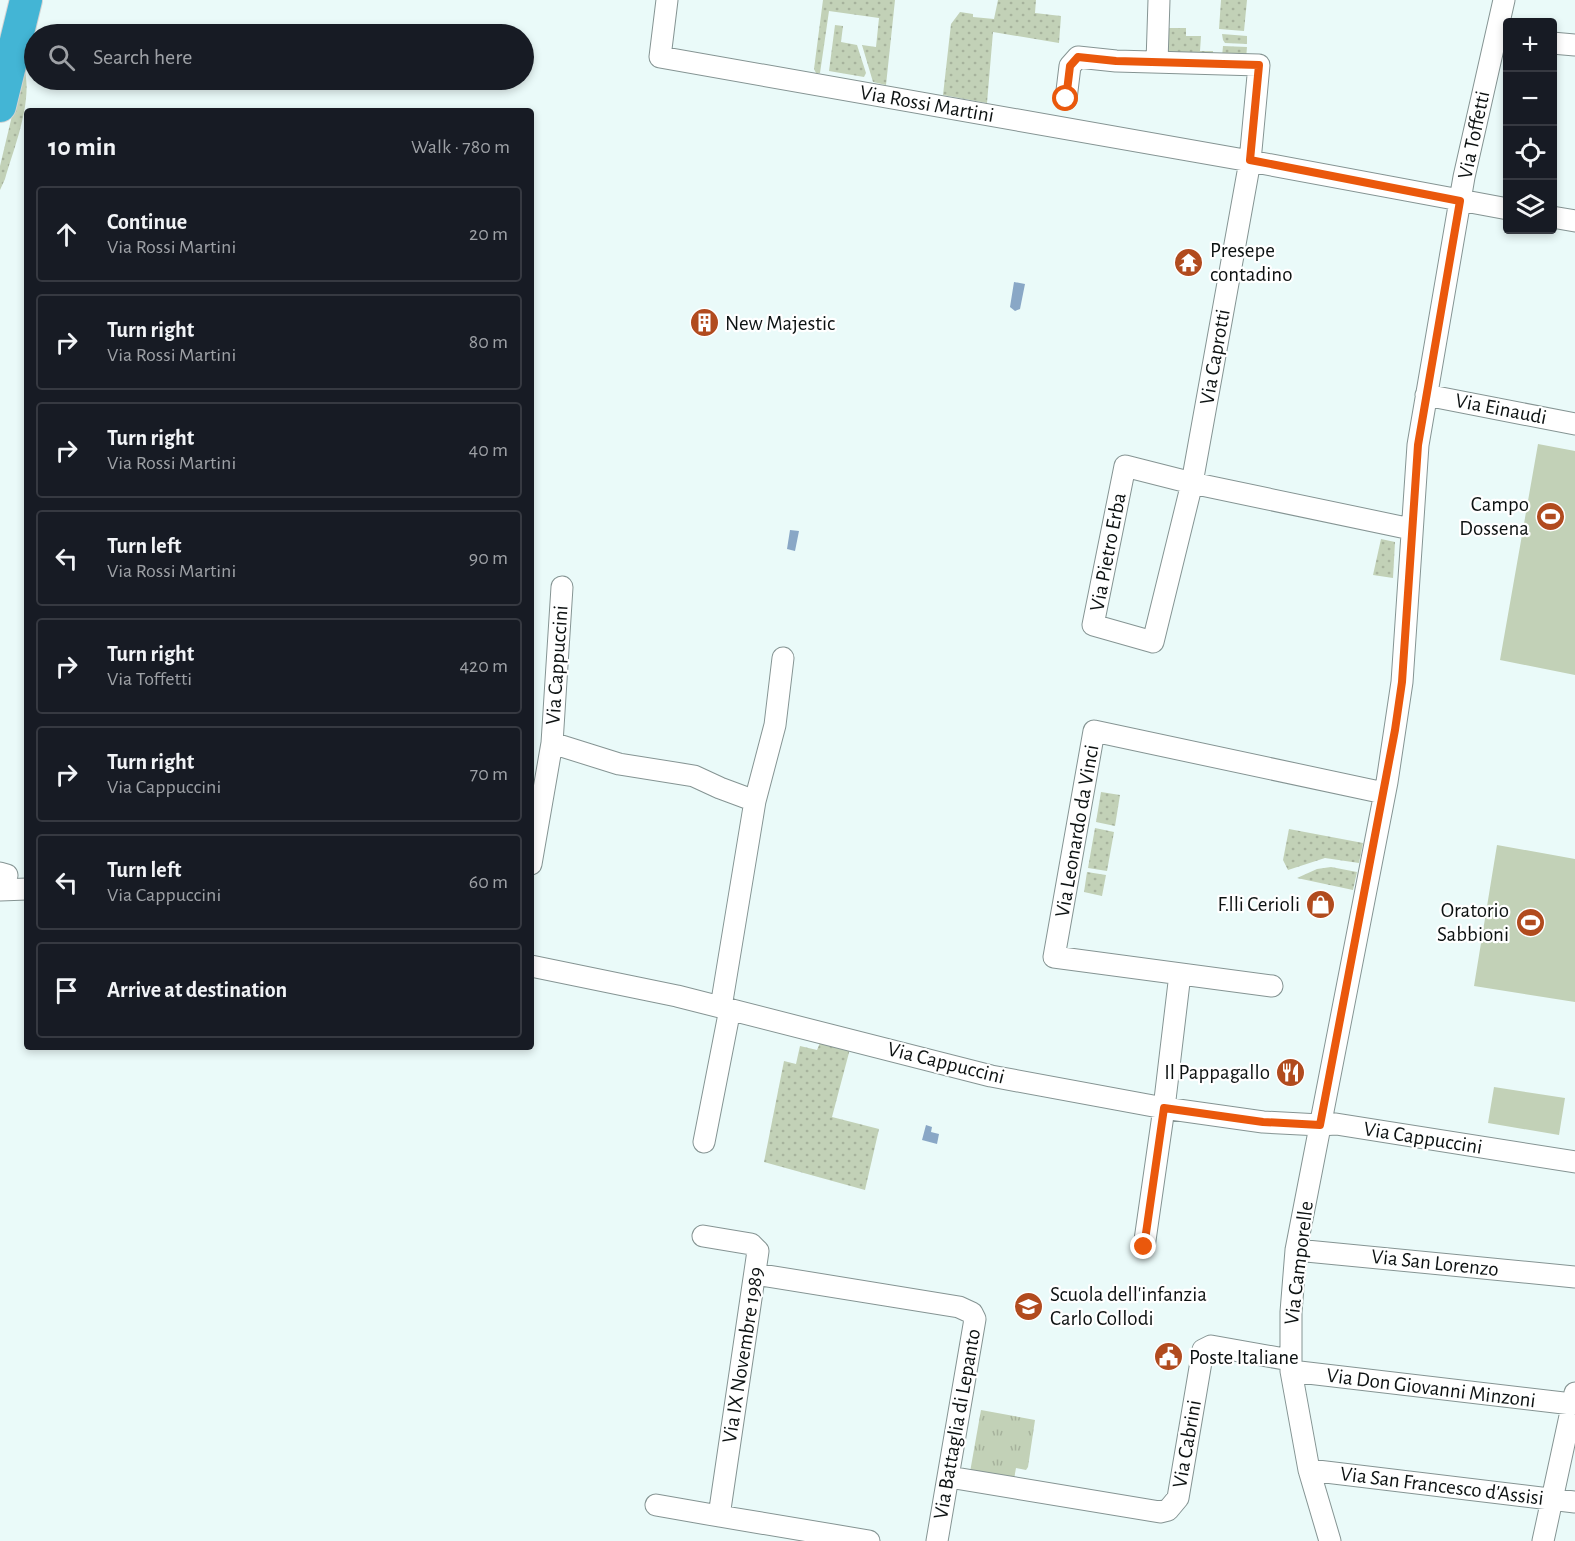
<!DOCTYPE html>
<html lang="en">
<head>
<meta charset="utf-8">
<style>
  :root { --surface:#171b24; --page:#242831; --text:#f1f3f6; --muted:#9ea1a6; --line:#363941 }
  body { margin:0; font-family:"Alegreya Sans",sans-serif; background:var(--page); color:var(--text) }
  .controls { position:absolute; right:18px; top:18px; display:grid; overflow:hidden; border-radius:6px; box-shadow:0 3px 9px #0003 }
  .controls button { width:54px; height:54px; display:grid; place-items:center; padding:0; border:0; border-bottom:2px solid var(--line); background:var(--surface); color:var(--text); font:30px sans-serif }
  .stop { position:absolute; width:18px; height:18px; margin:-14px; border:4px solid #ea580c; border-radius:50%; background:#fff }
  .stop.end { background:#ea580c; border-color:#fff; box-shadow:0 2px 6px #0008 }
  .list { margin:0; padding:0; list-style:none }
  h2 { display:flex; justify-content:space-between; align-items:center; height:78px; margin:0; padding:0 24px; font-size:26px }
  h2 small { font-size:20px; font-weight:400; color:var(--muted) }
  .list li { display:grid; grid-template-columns:39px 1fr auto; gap:18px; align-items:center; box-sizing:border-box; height:96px; margin:0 12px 12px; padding:0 12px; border:2px solid var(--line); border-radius:6px }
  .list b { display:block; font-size:22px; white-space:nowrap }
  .list p { margin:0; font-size:20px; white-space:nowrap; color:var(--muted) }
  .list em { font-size:20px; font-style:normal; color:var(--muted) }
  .icon { flex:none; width:33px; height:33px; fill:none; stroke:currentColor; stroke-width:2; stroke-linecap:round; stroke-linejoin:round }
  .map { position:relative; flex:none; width:1575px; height:1541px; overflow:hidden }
  .search { position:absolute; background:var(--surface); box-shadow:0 3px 9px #0003; left:24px; top:24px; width:510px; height:66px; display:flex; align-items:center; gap:15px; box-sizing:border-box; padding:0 21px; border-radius:33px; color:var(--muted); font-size:22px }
  .panel { position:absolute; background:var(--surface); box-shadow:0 3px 9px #0003; left:24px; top:108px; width:510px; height:942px; border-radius:6px }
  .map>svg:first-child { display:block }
</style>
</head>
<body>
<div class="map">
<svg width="1575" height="1541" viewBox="0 0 1575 1541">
  <defs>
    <pattern id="grass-dots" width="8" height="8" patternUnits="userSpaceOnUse" patternTransform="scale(1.5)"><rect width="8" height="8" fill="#c2d1b7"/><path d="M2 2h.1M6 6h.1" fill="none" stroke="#a6b29c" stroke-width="1.8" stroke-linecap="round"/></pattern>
    <pattern id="park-tufts" width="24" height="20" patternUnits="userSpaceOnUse" patternTransform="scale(1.5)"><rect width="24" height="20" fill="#c2d1b7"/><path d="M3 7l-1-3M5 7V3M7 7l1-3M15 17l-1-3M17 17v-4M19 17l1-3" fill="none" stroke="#a6b29c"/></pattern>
  </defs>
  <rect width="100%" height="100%" fill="#eafaf9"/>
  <!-- grass -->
  <path fill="url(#grass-dots)" d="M823,0H895L886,85L873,82L862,45L876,47L879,18L829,11L820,73H816L814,69Z
    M998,0H1036L1035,13L1061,16L1059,43L993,32L987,103L943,95L951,24L960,12L973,14V17L994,19Z
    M1221,0H1247L1244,31L1219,29Z
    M835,25L843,26L841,42L857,45L866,73L864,77L829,71Z
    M1164,28H1186V36H1201L1200,51H1213V57H1172L1162,46Z
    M1222,34L1247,36V44L1225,43L1223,40Z
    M1223,46L1247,47L1246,59L1222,57Z
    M25,72C32,104 14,148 5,179L0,190V166L21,78Z
    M1381,539L1395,542L1393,578L1373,575Z
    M1101,792L1120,795L1115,826L1096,822Z
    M1095,828L1114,832L1107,871L1088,868Z
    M1289,829L1363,843L1359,863L1325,858L1288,870L1283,860Z
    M1331,867L1357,872L1353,890L1297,878L1317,869Z
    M1087,872L1106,875L1102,896L1084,892Z
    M822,1038L851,1045L832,1117L879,1129L865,1190L764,1162L784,1061L796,1064L800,1046L817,1050Z"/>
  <!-- park -->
  <path fill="url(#park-tufts)" d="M981,1410L1035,1420L1028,1467L1026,1470L1016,1468L1014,1479L970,1472Z"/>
  <!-- pitch -->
  <path fill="#c2d1b7" d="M1538,444L1575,451V675L1500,660Z
    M1497,845L1575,859V1002L1474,986Z
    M1494,1087L1565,1098L1559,1135L1488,1123Z"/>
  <!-- water -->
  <path fill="#89a7c6" d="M1014,282L1025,284L1020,309L1015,311L1010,307Z
    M790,530L799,531L795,551L787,549Z
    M926,1125L932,1127L931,1132L939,1134L937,1144L922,1140Z"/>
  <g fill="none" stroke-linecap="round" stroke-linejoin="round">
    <defs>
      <path id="minor" d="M667,0L660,57L1250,161L1508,209
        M1552,43L1575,45
        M1157,62L1159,0
        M1066,99L1070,66L1078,57L1116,61L1259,65L1250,161L1192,483L1153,642L1093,625L1125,466L1192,483L1411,529
        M1552,217L1575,221
        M1426,395L1575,424
        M552,743L619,764L694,776L720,788L755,801
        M531,864L552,743L562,587
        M0,873L7,875
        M0,890L27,889
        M531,966L677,996L991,1076L1164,1108L1263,1122L1320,1125L1336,1124L1575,1162
        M1272,986L1054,957L1094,731L1384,793
        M721,1007L755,801L775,725L783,658
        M704,1142L730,1009
        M703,1236L751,1244L758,1251L719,1516L869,1541
        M1144,1247L1164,1108L1180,974
        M1296,1250L1575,1277
        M755,1278L762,1275L959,1307L972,1313L975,1319L937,1541
        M1291,1371L1572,1404
        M1309,1470L1575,1502
        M949,1477L1160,1512L1168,1510L1178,1498L1203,1350L1211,1346L1290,1360
        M656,1505L719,1516
        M1330,1541L1309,1470L1291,1371V1312L1296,1250L1387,782L1402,682L1418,445L1464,177L1504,0
        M1543,1541L1575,1393"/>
      <path id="highway" d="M0,106L26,0"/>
    </defs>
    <!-- minor casing -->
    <use href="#minor" stroke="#859493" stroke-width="23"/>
    <!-- highway casing -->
    <use href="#highway" stroke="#d3d4d4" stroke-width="34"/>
    <!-- minor -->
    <use href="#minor" stroke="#fff" stroke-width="21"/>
    <!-- highway -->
    <use href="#highway" stroke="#43b5d5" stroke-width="32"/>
  </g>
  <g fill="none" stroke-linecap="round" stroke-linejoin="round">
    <!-- route -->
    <path stroke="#ea580c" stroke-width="8" d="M1066,99L1070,66L1078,57L1116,61L1259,65L1250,160L1460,201L1418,445L1402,682L1395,730L1320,1125L1263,1122L1164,1108L1144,1247"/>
  </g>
  <!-- icons -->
  <defs>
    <symbol id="temple-disc" viewBox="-11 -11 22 22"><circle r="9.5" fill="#b14b1e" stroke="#fff"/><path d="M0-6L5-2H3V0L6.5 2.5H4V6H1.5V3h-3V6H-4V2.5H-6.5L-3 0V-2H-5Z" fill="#fff"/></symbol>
    <symbol id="building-disc" viewBox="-11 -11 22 22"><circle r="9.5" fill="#b14b1e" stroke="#fff"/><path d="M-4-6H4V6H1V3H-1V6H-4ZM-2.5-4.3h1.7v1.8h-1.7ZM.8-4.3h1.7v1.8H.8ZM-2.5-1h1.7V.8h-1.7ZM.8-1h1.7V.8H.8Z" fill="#fff"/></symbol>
    <symbol id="stadium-disc" viewBox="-11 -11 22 22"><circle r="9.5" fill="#b14b1e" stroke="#fff"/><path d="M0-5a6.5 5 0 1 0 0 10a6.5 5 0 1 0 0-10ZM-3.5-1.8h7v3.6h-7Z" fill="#fff"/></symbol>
    <symbol id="shop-disc" viewBox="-11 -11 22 22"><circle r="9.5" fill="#b14b1e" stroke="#fff"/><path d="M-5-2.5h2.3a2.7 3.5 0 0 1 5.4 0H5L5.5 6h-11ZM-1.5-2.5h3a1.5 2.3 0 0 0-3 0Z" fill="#fff"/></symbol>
    <symbol id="restaurant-disc" viewBox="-11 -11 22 22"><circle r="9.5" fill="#b14b1e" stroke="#fff"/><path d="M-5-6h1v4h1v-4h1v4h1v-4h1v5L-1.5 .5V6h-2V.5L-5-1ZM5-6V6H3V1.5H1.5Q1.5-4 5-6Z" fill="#fff"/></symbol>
    <symbol id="school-disc" viewBox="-11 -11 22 22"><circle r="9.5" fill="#b14b1e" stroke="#fff"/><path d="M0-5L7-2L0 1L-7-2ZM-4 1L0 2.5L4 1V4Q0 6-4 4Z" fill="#fff"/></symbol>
    <symbol id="civic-disc" viewBox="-11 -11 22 22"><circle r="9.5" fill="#b14b1e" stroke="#fff"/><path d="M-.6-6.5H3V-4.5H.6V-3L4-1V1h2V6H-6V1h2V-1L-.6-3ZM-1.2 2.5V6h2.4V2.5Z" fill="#fff"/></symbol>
  </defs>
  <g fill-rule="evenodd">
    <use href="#temple-disc" x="1172" y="246" width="33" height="33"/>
    <use href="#building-disc" x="688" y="306" width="33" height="33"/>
    <use href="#stadium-disc" x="1534" y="500" width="33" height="33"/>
    <use href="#shop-disc" x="1304" y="888" width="33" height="33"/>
    <use href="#stadium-disc" x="1514" y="906" width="33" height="33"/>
    <use href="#restaurant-disc" x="1274" y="1056" width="33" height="33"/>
    <use href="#school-disc" x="1012" y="1290" width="33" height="33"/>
    <use href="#civic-disc" x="1152" y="1340" width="33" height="33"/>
  </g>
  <g text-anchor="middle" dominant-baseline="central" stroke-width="4.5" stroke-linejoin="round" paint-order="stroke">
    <!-- street labels -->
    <g font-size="21" fill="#0d1212" stroke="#fff">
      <text transform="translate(927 104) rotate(10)">Via Rossi Martini</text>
      <text transform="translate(1474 135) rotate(-78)">Via Toffetti</text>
      <text transform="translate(1215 357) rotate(-80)">Via Caprotti</text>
      <text transform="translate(1501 409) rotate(11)">Via Einaudi</text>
      <text transform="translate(1108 552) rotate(-79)">Via Pietro Erba</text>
      <text transform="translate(557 665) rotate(-86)">Via Cappuccini</text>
      <text transform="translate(1077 831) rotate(-80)">Via Leonardo da Vinci</text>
      <text transform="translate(946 1063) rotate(14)">Via Cappuccini</text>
      <text transform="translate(1423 1138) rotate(9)">Via Cappuccini</text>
      <text transform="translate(1299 1263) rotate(-83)">Via Camporelle</text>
      <text transform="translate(1435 1263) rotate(6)">Via San Lorenzo</text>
      <text transform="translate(743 1355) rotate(-81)">Via IX Novembre 1989</text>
      <text transform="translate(1431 1388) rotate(7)">Via Don Giovanni Minzoni</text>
      <text transform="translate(957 1424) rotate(-80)">Via Battaglia di Lepanto</text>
      <text transform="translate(1187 1444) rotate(-80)">Via Cabrini</text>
      <text transform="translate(1442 1486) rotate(7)">Via San Francesco d'Assisi</text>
    </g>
    <!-- poi labels -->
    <g font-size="21" fill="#0d1212" stroke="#fff" text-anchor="start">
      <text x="1210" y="250">Presepe<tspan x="1210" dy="24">contadino</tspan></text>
      <text x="725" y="323">New Majestic</text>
      <text x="1529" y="504" text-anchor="end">Campo<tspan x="1529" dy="24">Dossena</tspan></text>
      <text x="1300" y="904" text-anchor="end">F.lli Cerioli</text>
      <text x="1509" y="910" text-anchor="end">Oratorio<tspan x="1509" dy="24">Sabbioni</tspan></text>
      <text x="1270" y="1072" text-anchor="end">Il Pappagallo</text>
      <text x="1050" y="1294">Scuola dell'infanzia<tspan x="1050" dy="24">Carlo Collodi</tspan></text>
      <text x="1189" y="1357">Poste Italiane</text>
    </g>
  </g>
</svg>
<div class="controls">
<button>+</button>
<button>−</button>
<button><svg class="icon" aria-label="locate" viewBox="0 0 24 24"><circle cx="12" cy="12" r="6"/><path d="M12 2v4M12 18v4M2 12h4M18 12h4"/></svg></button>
<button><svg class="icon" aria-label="layers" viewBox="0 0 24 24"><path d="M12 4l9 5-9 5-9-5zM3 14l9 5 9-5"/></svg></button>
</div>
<div class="stop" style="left:1066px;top:99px"></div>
<div class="stop end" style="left:1144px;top:1247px"></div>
<div class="search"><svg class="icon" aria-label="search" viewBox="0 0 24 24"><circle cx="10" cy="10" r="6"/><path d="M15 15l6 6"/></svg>Search here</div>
<section class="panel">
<h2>10 min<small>Walk · 780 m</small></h2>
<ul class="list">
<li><svg class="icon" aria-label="ahead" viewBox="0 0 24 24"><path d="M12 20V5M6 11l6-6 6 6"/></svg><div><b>Continue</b><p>Via Rossi Martini</p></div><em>20 m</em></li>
<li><svg class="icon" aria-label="right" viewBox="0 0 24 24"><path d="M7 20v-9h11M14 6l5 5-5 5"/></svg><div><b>Turn right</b><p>Via Rossi Martini</p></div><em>80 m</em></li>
<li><svg class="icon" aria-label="right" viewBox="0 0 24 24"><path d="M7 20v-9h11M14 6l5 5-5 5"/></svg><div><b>Turn right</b><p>Via Rossi Martini</p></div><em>40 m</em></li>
<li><svg class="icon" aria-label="left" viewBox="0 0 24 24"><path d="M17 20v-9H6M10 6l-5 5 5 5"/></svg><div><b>Turn left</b><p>Via Rossi Martini</p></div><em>90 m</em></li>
<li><svg class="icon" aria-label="right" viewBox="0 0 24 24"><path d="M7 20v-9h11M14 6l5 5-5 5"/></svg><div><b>Turn right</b><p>Via Toffetti</p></div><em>420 m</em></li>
<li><svg class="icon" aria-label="right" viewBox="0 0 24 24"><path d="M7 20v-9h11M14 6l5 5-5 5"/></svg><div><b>Turn right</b><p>Via Cappuccini</p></div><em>70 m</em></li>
<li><svg class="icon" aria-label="left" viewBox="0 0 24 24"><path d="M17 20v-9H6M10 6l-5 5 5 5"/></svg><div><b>Turn left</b><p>Via Cappuccini</p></div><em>60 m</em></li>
<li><svg class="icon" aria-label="arrive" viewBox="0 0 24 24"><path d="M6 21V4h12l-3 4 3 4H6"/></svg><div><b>Arrive at destination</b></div></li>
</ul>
</section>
</div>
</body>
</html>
